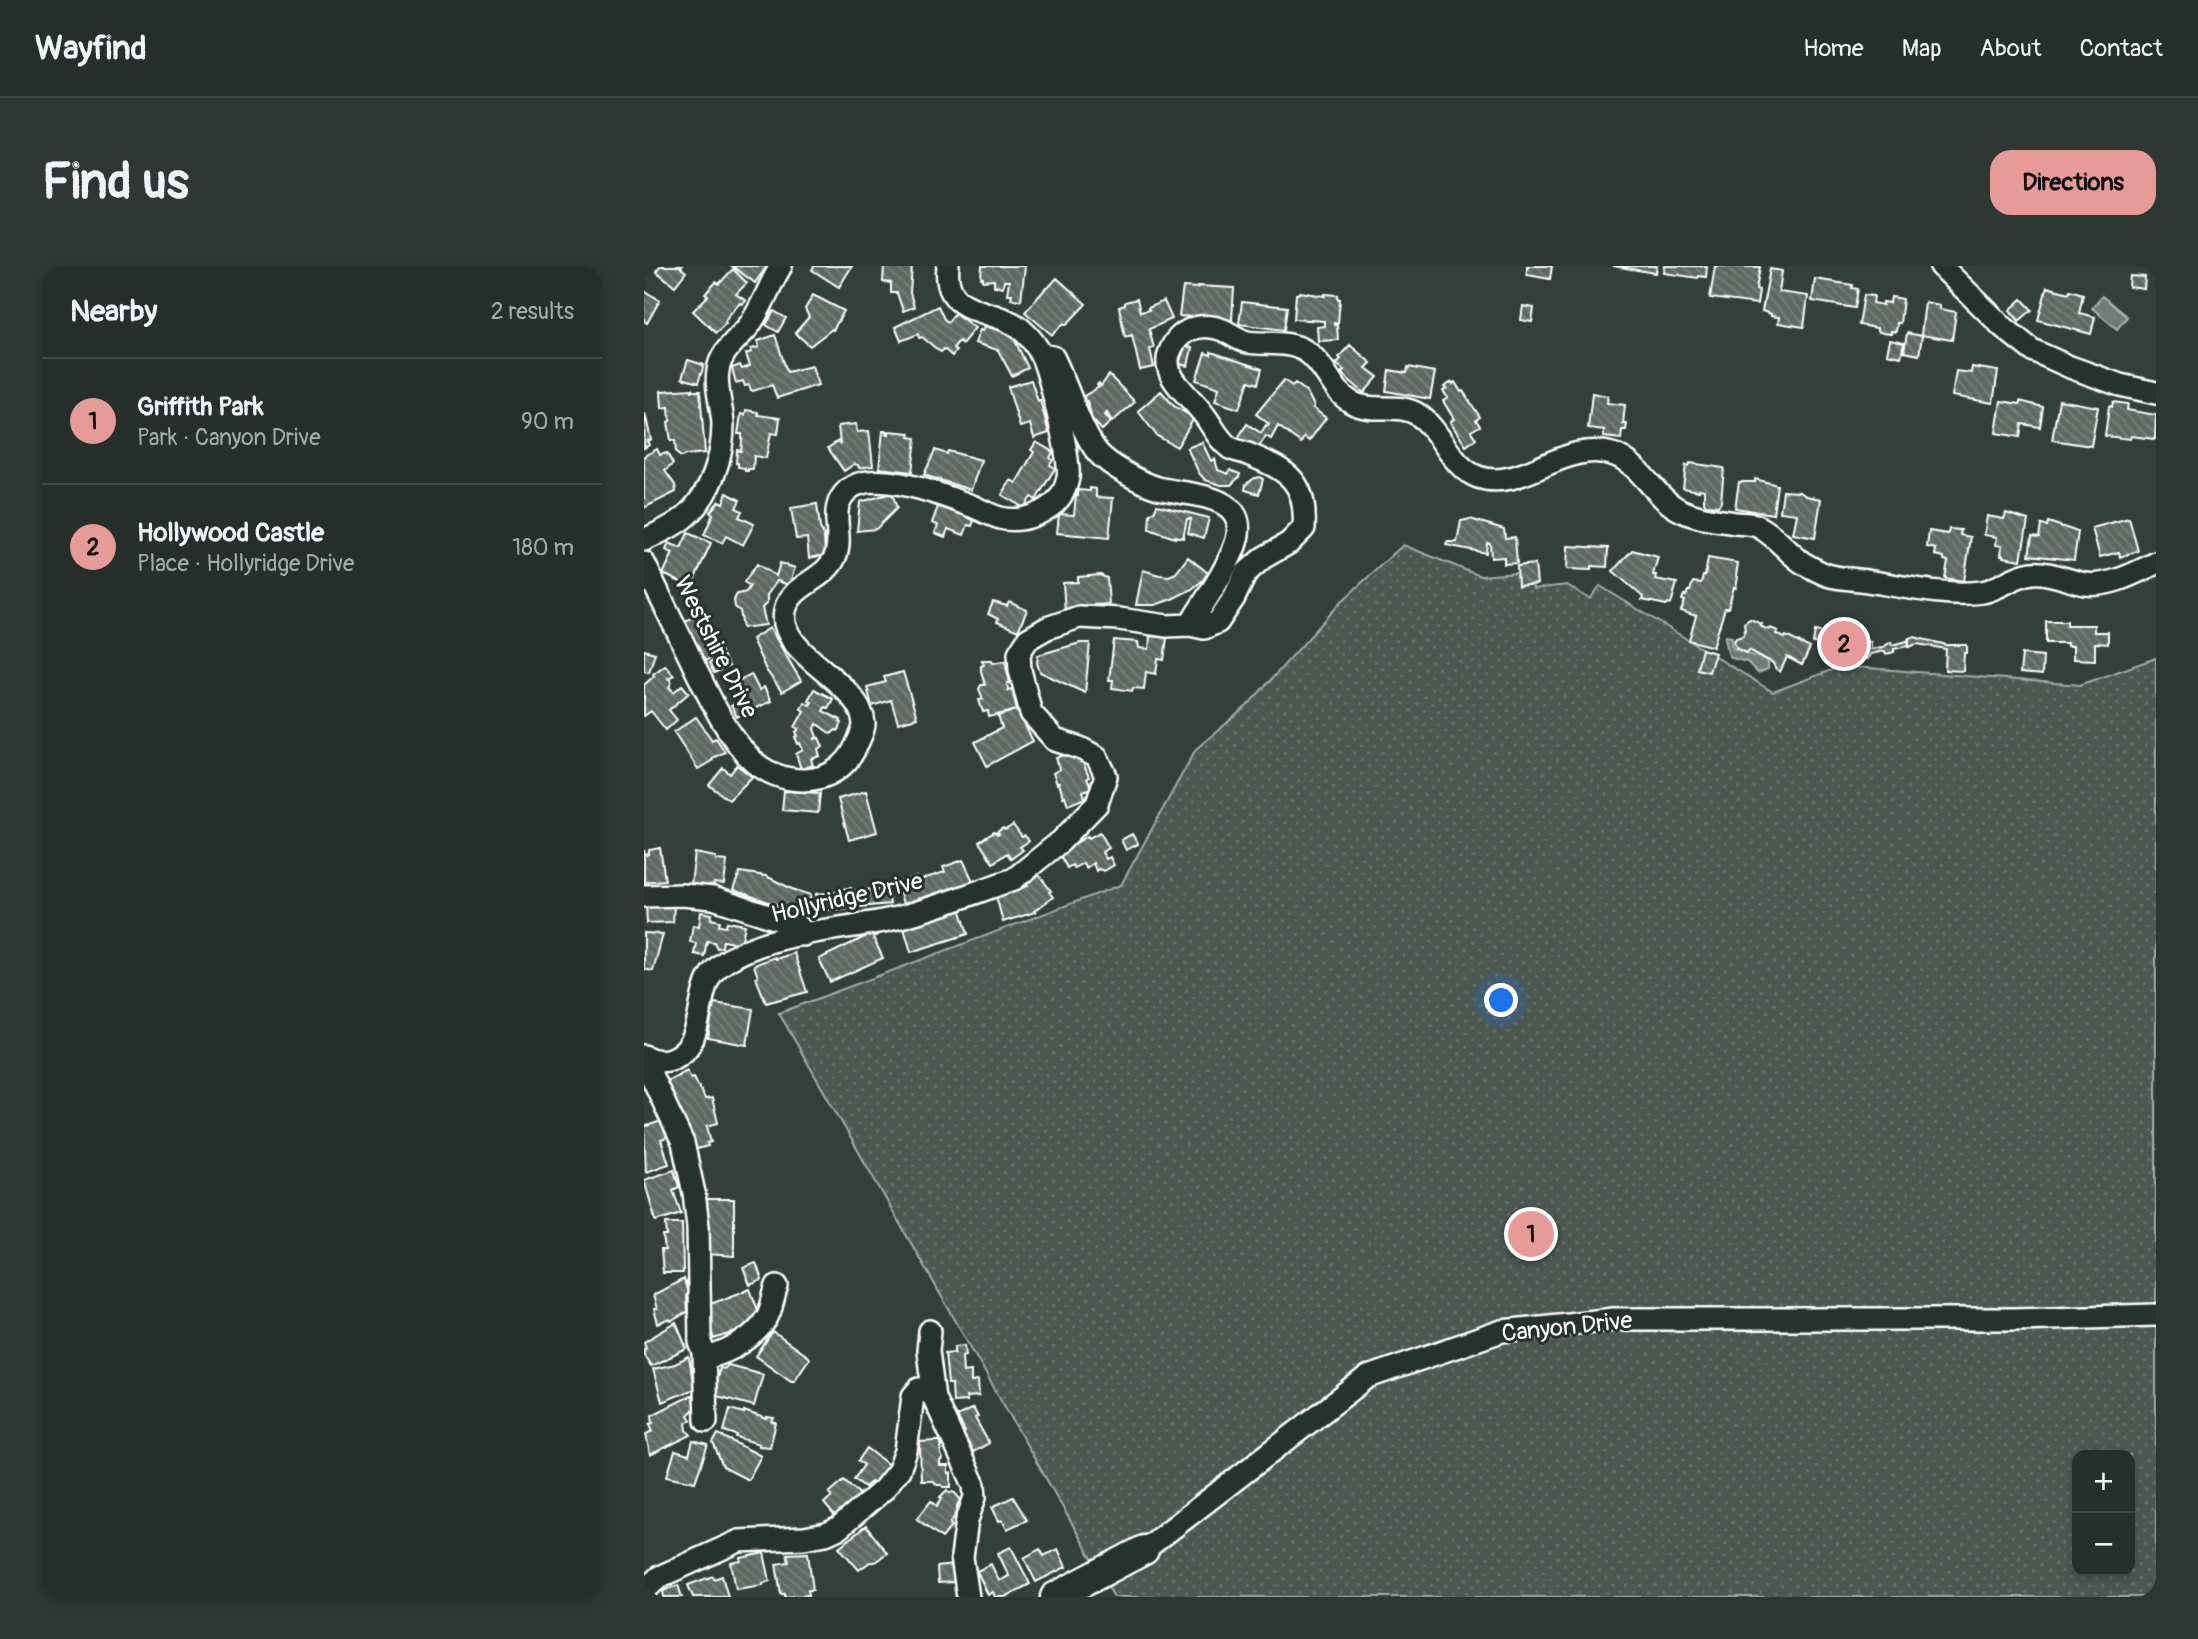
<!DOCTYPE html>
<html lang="en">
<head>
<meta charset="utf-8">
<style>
  :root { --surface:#262f2c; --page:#2e3734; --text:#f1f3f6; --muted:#a4a9a9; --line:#424a48; --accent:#e69b98 }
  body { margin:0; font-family:Pangolin,sans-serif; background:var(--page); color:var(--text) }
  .controls { position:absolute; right:21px; bottom:21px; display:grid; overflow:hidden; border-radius:14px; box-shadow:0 4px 10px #0003 }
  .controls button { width:63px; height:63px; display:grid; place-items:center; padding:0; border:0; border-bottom:2px solid var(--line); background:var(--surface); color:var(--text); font:35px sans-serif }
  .you { position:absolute; left:858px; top:735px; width:24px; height:24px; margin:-18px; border:5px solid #fff; border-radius:50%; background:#1a73e8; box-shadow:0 0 0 10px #1a73e833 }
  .badge { display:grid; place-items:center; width:46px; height:46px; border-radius:50%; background:var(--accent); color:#111; font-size:23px; font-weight:700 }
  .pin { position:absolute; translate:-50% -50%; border:4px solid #fff; box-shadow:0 2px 7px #0006 }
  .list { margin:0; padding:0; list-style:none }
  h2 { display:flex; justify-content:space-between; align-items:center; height:91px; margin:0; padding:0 28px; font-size:30px }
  h2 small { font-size:23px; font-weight:400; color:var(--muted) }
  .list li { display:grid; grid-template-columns:46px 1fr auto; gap:21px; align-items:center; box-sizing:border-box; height:126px; padding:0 28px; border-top:2px solid var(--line) }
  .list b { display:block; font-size:26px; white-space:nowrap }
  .list p { margin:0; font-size:23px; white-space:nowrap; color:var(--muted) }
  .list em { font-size:23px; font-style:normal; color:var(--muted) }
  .map { position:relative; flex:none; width:1512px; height:1331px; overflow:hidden; border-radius:21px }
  header { display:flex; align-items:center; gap:42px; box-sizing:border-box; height:98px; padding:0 35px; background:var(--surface); border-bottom:2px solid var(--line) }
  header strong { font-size:33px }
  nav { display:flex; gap:38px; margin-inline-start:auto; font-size:24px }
  .intro { display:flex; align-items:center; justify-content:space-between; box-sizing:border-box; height:168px; padding:0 42px }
  h1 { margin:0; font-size:49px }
  .button { padding:18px 32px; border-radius:21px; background:var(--accent); color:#111; font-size:24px; font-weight:700 }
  main { display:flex; gap:42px; padding:0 42px }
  aside { flex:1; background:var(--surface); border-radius:21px; box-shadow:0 4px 10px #0003 }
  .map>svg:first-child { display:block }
</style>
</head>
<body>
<header>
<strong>Wayfind</strong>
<nav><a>Home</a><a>Map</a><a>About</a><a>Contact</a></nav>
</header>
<div class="intro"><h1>Find us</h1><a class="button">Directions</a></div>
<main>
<aside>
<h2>Nearby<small>2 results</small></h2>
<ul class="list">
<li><span class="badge">1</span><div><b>Griffith Park</b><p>Park · Canyon Drive</p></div><em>90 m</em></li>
<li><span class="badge">2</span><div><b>Hollywood Castle</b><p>Place · Hollyridge Drive</p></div><em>180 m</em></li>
</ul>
</aside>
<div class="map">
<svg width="1512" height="1331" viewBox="0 0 1512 1331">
  <defs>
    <pattern id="park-dots" width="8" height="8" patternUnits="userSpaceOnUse" patternTransform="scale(1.75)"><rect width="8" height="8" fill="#4d5853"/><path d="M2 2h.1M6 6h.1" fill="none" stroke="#68716d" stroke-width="1.8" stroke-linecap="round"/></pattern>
    <pattern id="water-ripples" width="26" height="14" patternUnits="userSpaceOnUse" patternTransform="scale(1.75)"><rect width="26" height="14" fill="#737b78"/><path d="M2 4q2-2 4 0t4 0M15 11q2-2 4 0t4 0" fill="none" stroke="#606462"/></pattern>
    <pattern id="building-back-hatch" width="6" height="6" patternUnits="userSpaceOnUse" patternTransform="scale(1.75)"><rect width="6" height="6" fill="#5f6964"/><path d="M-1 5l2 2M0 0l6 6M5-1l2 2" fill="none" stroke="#77807b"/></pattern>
  </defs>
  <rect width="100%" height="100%" fill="#333f3a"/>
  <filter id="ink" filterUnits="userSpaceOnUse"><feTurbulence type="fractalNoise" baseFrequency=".0143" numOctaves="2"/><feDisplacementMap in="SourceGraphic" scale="14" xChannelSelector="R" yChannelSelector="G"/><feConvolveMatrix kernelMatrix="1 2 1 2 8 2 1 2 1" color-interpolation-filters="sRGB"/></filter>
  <g filter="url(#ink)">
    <!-- park -->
    <path fill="url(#park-dots)" stroke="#a6aca9" stroke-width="2" fill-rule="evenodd" d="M759,279L836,310L886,306L889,323L923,319L946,333L956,320L1129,426L1198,400L1436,419L1512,392V1331H470L135,747L477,619L552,483L603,440L697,336ZM1433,1189H1486V1305H1433Z"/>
    <!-- water -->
    <path fill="url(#water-ripples)" stroke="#abb0ae" stroke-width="2" d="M1458,30L1483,51L1473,63L1448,42Z
      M1082,370L1088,371L1087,378L1090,383L1122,394L1124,397V403L1114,407L1103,396L1087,392L1084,387L1081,372Z"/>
    <!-- building -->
    <path fill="url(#building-back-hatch)" stroke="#fff" stroke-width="2" d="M16,0H38L37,2L42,6L31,20L12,5Z
      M88,0H123L111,17Z
      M170,0H208L195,21L168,4Z
      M240,0H268L266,27L270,41L259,45L253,27H247V17L239,16Z
      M338,0H381L377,34L367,33L368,28H363L365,15H360L359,21L350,20V14L339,15V12H337Z
      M883,0H908L906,13L883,9Z
      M969,0H1013L1012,7Z
      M1021,0H1063L1062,11L1055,10L1054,12L1020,7Z
      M1071,0L1116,1L1112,23L1115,24L1113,38L1066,32Z
      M89,3L103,17L92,28L102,35L99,38L96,37L84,50L81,55L82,57L72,67L49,45L64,30L61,28L72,16L75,18Z
      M1126,3L1138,5L1135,26L1164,30L1160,61L1134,57L1135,51L1127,50V48L1118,45Z
      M1486,10L1501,11L1500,23L1485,21Z
      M413,12L442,38L422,59L420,57L408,69L381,46L402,22H404Z
      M1171,13L1209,19L1208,22L1214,23L1211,42L1168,35Z
      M554,20L590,22L588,54L535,50L539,21L554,22Z
      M1403,21L1425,27L1426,24L1439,28L1435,47L1451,51L1447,68L1394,54Z
      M0,25L16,34L3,57L0,55Z
      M656,26L681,30V28L694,29V33H696L694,57H690V59H693L694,74L674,75L673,61L680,60V55L650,53L652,28H655Z
      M169,29L200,45L189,64L188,63L166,80L151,67L165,51L161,43Z
      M1220,29L1230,30L1229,37L1239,39V36L1246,37L1247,31L1259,33L1256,57H1253L1252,66L1247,65V68L1239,67L1233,65V62L1215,59Z
      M493,33L496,46L505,44L504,42L520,35L528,53L505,63L510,82L506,83L510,101L496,104L488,69L481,71L475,41L481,39V36Z
      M1378,33L1388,44L1375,55L1366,44Z
      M598,36L643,41L640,64L595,58Z
      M1281,36L1296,39V43L1312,46L1308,74L1277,69Z
      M294,40L300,53L304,56L311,47L331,62L318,78L315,75L309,82L312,85L308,90L300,83L297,86L295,85L278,71L275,72L274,68L257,75L251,61Z
      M879,40L890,42L888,56L877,54Z
      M130,45L142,52L134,66L122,59Z
      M341,60L368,68L384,102L368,110L354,84L331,77L336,64L339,65Z
      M1263,67L1278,70L1275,89L1260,86Z
      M131,69L143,106L168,100L174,119L133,132L128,119L109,125L107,124L105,119L101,120L99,115L92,117L88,102L96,99L98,103L106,100L102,88L107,86V83L115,81L114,75Z
      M1246,74L1260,77L1257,91L1243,88Z
      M706,79L727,97L722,102L734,111L720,127L697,107L700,104L692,98L697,93L695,91Z
      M541,80L548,82L544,100L535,98Z
      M567,86L618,103L614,118L605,115L595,143L571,135L575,122L552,114L561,87L567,89Z
      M44,94L60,99L54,117L38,112Z
      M764,101L791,106L786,133L742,125L745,104L763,107Z
      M1328,101L1354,105L1349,137L1308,130L1312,105L1327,107Z
      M465,109L491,136L468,156L463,147L461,149L467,156L458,164L445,150L447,149L443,135L441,136L440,130L455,121L453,119L455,117L457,120Z
      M387,114L394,135L396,134L405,167L390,172L386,158L376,161L364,121Z
      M640,114L648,120L651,117L663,126L670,140L669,142L682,152L665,175L660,171L657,177L634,160L627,173L622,170L613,184L594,172L603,158L617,167L622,159L624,160L625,158L612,148Z
      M808,116L809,118L811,116L817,126L819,125L836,151L832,154L836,160L827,165L832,173L822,180L806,156L810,153L799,135L804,132L799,125L802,123L800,121Z
      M48,123V125H56L61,187L42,189L37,191L32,187L31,174L27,175L24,156L26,155L25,141L18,142L17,125Z
      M517,125L530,140L550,152L533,181L513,170L494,145Z
      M948,127L964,130L963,137L981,139L979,158H983L982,164H978L977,173L960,171V164L944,162Z
      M1415,134L1454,141L1447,180L1408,174Z
      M1357,135L1376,138V135L1399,141L1396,161L1378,158L1376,171L1352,167Z
      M1469,136L1484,138L1483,144L1512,149L1511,173L1487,170L1486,173L1461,170L1465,140L1468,141Z
      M102,144L114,146V149L136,152L134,168L127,167L122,192L110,190L109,203H104V205H101V202L94,201V197H92L93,184L97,185L98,176V168H94L97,148L101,149Z
      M1,147L7,174L3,175L5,179L0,182Z
      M212,158L213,166L225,165L229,200L215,202L214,199L210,198L200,205L184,182L194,175L196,177L194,160Z
      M239,165H243L242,168H245V165L266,167L265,171L272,172L268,206L235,202Z
      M392,176L409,186L406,192L409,194L406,199L411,202L392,234L387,231L380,242L358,229L367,214L372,217L390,186L387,184Z
      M558,176L567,195L571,193L574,204L584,208L586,204L596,208L595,211L587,219H577L561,214L555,207L543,182Z
      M13,183L16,189L23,187L29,198L21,205L31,219L32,226L0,242V190Z
      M291,184L303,188L304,185L337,194L327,224L280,209Z
      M1046,197L1080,202L1077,236L1074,240L1062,239L1060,236V224L1055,223V225L1039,222L1042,199L1045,200Z
      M615,211L619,213L615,228L601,224L602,218L611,212Z
      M1111,213L1133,219L1129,248L1091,242L1095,216H1111Z
      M446,222L452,223V231L469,232L465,272L413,267L415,248L430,249L432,229L434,230V224L446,225Z
      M1139,225L1156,226L1162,230L1177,233L1171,272L1149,268L1153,248L1136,246Z
      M83,227L96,234L92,242L98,245L95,251L110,258L99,279L82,270L78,277L60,269L69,248L66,246L75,235L79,237Z
      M248,227L253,242L232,263L213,265L216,236Z
      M173,238L176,262L180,269L181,289L165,292L163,272L152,273L147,242Z
      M295,238L331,252L328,260L324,259L320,269L304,263L301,271L291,267L294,259L288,257Z
      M513,239L565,252L560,272L544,267L547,253H543L539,272L531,270V272L505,263L506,248L510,246Z
      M1362,247L1384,254L1377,294L1359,291V289H1357L1358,280L1352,279L1353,271L1340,269L1343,250L1360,253Z
      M1485,252L1494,285L1476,291L1475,286L1456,291L1448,262Z
      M826,253L860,263L861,272L871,271L873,297L860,298V291L847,292L846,277H843L842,287L802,279L803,276H813L817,255Z
      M1404,256L1434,266L1430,294L1385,289L1388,270L1395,271L1397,259L1403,260Z
      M1305,263L1317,264L1316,269L1327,271L1320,315L1301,312L1304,295L1300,294V291L1291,289L1292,283L1283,281L1285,265L1304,268Z
      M44,267L67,277L47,321L19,308L29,287L22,284L25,277L37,282Z
      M924,280L964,282L963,301L947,300V304L923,303Z
      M988,284L1014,291L1009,309H1012L1011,313L1033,317L1027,338L1024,337L1023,339L998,334L999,331L969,305Z
      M544,291L564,307L558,315L548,323L528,333L511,339H492L499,304L515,309L525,310L532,307Z
      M1064,292L1094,297L1092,310L1094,311L1092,322L1090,321L1084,342H1081L1069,381L1045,374L1052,350L1037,345L1041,335L1038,334L1040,329L1042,330L1044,325H1046L1049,316L1057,317L1059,310H1061Z
      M136,297L151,302L145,319L133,315L123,329V337L118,342L122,359L99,362L96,345L91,341L90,334L93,328L102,326L106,320L100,316L113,298L132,310Z
      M891,298L893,318L874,320L873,300Z
      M456,309L463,312L465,338L438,340L439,344L421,346L419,317L434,316V311Z
      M349,336L363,340L365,336L383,344L374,365L353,356L354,353L344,348Z
      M56,347L77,386L59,396L38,357Z
      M1106,353L1118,358L1116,360L1125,364L1126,362L1134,365L1132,368L1141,372L1142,370L1166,382L1158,399L1143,391L1136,406L1131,402L1129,397L1105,384L1103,387L1092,382L1090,375L1092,372L1099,370L1101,364L1100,357Z
      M1402,355H1423V359H1450V366H1464V378L1451,377V394L1429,393V380H1423V377H1402Z
      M126,362L157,415L138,426L122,404L108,373Z
      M1187,362L1193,363L1195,370L1209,373L1214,367L1219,368L1221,375L1227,376V383L1239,381L1247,376L1248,379L1263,375L1265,372L1264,380L1250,383V386L1242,388L1241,385L1226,388L1224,393L1205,389L1204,392L1193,390L1194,388L1174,384L1175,378L1169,377L1171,365L1183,367Z
      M506,370L523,372L520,394L514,393L512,408L502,406L500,423L489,422L488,425L468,422L469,414H465L470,374L494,376L495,382L505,383Z
      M1270,371L1303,379H1323V387H1320L1319,405L1301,404L1302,383L1273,378L1265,381V372Z
      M436,377H446L441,427L396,406L393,397L394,389Z
      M1058,383L1071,387L1065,406L1053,403Z
      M0,384L11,387L5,406L0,405Z
      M1378,388L1399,390L1398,409L1376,407Z
      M79,390L85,400L70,407L65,397Z
      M338,394H348L349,397L361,395L366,417H363L364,424L368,423L373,444L345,451L344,445L339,446L335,434L339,433L335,423L337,419H341L337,405V400L340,399Z
      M21,399L30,409L24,412L28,416L25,421L30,426L38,419L45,427L25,444L33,454L22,464L7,445L0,450V419L10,410L9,408Z
      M259,406L273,452L254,457L247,434L228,440L223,421L242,416L240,411Z
      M107,408L115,424L120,421L127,435L93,451L87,440L96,435L93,428L97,425L92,416Z
      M170,423L189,433L184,442L181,441L179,445L197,454L196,456L198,457L194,465L192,464L187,468L173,458L170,463L173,471L170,473L175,472L179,481L174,483L176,490L167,493L169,499L157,503L152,488L159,484L156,477L154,478L151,471L154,470L152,466L155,463L151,461L160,445L157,443L160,436L166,439L168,436L164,434Z
      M373,444L389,475L343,500L331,476L358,462L354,450Z
      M52,451L68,474L72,472L81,486L68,492L69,494L54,503L30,466Z
      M428,486L430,493L436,491L438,494L445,511L443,512L447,522L439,525L441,532L424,539L421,530L419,531L415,517L413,518L409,507L416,503L412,492Z
      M93,499L108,511L85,534L65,519L79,502L86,508Z
      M140,525L176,527L174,547L138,544Z
      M222,525L233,566L205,574L194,533Z
      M369,559L378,571L381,570L385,575L376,581L379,584L367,593L363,587L349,597L335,576L350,566L353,569L355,568L353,566L359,562L361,564Z
      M456,566L465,582L458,586L462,593L466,591L470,599L460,605L454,603L452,605L449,597L442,602L439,597L430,602L428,599L423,602L415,587L444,570L445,572Z
      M488,568L494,578L482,584L477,574Z
      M16,582L21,614L0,616V584L1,589L5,588V584Z
      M51,587L72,591V594L83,595L80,618L70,617L69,621L47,618Z
      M319,594L329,615L259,638L253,617L272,611L273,615L301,606L299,601Z
      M96,606L122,610L148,623L167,629L161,648L89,624Z
      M395,609L407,625L405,626L409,631L390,645L391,646L359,656L352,630L384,620L382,618Z
      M207,622V625L244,622L246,638L174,645L172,628L195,626V623Z
      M2,639H30L29,656L3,657Z
      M316,642L324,668L267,686L259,659Z
      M57,646L68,648L67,653L76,655L75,660L82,661L83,656L101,659L97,678L79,675L78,681L73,682L70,676L63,675L60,690L50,688L52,677L46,676L49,659L55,660Z
      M231,666L233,669L229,671L239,692L186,716L175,693Z
      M0,667L19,668L9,705L0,703Z
      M150,687L163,726L122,737L112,712L114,711L110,699L131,691L132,693Z
      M70,737L109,743L103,779L64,772Z
      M43,804L47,812L50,811L61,833L68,832L74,857L63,860L67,876L63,877L64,880L52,883L51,880L48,881L44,874L36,846L21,816Z
      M17,855L23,872L17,874L25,898L2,906L0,861Z
      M30,904L35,921L29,924L37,947L12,955L0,914Z
      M61,933H90V990L62,988Z
      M22,957H38L39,1007H19L17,984H21L19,970H23Z
      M112,997L118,1014L106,1019L99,1002Z
      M40,1013L44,1028L42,1030L43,1046L28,1055L24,1054L14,1058L10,1043H13L9,1029Z
      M106,1023L115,1047L109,1050L108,1053L95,1065L70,1073L63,1056L67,1055L64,1039Z
      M32,1057L43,1083L7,1100L0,1089V1083L2,1082L0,1076Z
      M129,1066L164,1091L165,1093L150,1115H147L112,1090Z
      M321,1079L322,1089L318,1090L319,1106L327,1105V1116L334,1115L335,1130L322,1131L323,1135L309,1136L308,1118H304L301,1087L311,1086V1080Z
      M45,1091L50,1123L18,1136L9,1103L31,1098Z
      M84,1099L119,1108L110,1140L73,1130V1126L69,1125L76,1102L80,1103Z
      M48,1129L51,1142L44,1149L47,1154L42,1157L43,1164L47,1169L6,1189L2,1168L9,1165L6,1158L9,1157L8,1149Z
      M329,1142L334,1151L331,1152L345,1177L329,1186L319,1167L321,1166L313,1150Z
      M86,1143L100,1147V1145L123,1153V1151L130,1152L128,1156L132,1157L126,1181L115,1180V1178L92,1171L93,1169L80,1165Z
      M74,1168L117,1190L104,1214L79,1201L69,1177Z
      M49,1175L64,1179L51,1216L23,1210L31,1185L45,1189Z
      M290,1175H297V1188L299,1193L296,1195V1200H304V1207H307V1221H299L298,1219H293L289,1215H277L276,1176Z
      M223,1182L246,1200L231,1219L227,1216L221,1221L210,1213L220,1199L214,1195Z
      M200,1214L219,1231L193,1253L180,1237L188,1230L185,1227Z
      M303,1224L307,1227L309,1225L317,1234L313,1239V1246L306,1258L308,1260L298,1272L273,1253L287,1235L293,1240L298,1232L296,1231Z
      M369,1231L383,1254L363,1263L358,1254L355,1255L348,1241Z
      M222,1260L243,1287L231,1296H226L215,1304L195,1281Z
      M367,1281L386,1318L361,1331H351L349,1326L344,1329L333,1305L347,1298L355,1315L365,1310L354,1287Z
      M396,1283L400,1290L414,1283L422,1301L392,1316L380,1292Z
      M120,1287L126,1315L119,1317V1319L92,1323L87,1297L97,1295V1292Z
      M164,1287L169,1324H164L165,1329L141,1331V1328H137L132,1298L145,1296L143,1288Z
      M309,1299L311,1316L294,1317L293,1301Z
      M69,1310L70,1313L78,1310L84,1331H49L44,1319Z
      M34,1319L38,1331H20L19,1325Z"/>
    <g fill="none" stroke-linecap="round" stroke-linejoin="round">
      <defs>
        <path id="minor" d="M1297,0L1359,61L1388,84L1426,101L1476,119L1512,127
          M402,90L409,91C423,118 436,165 454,187C466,200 497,217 514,222C546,230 610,227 591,280C581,307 561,334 546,359
          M0,274C14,267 30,261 42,250C67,228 79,191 79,158C78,141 71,121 74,105C76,86 93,74 104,61C118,43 125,19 137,0
          M0,297C17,333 35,368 52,404C67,434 81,465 104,490C134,523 193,524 212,480C215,473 220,465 220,458C218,415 132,389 141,345C146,318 181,315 191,291C201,268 182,243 204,224C229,201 300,230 328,240C337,244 346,249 356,252C371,256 388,252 401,244C414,237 421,227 424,212C427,196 406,109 398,91C394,81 385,70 377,63C352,41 298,52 304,0
          M0,630L39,629L69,632L149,658L155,661L159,669
          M0,790C10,796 20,796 30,792C60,779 52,736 65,712C69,704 76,699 84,694C132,664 199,665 253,652C293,642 332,626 370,613L417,575L453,538L462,510L453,491L436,482L411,474L387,447L376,404L375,387L384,373L403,362L435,351L475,353L523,360L546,359L560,362L574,356L590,332L602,307L619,292L645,277L660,262C663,216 645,205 606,189C600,186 592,185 586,182C573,173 567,156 557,145C545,129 518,111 525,88C533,64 556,55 579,64C587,68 595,74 603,76C623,79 645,74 663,86C682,99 687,124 707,136C728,148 753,136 773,148C798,164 805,200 834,211C879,227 921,171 971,189C998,199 1011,233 1038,245C1055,253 1073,254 1091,257C1099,258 1110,257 1117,262C1133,271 1144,287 1159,297C1166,301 1175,306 1183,309C1196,313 1211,313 1223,315C1257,320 1305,331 1338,326C1356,323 1370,309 1388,307C1406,305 1424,315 1441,318C1466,321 1491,307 1512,297
          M7,794V809L39,877L50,927L54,960L56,1076L60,1087L66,1091C87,1085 110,1072 122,1053C128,1044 129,1030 133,1020
          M286,1065L284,1085L290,1132L330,1219L331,1231L323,1254L318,1291L324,1331
          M60,1087L62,1155
          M500,1284L724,1111L858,1065L970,1053H1371L1512,1049
          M0,1325L15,1311L95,1275L160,1272L182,1268L195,1262L239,1224L255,1204L262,1185L269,1130L275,1123L283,1124L290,1132"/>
        <path id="tertiary" d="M411,1331L500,1284"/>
      </defs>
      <!-- minor casing -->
      <use href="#minor" stroke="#fff" stroke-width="26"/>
      <!-- tertiary casing -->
      <use href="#tertiary" stroke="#fff" stroke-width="33"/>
      <!-- minor -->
      <use href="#minor" stroke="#26332d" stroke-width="21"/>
      <!-- tertiary -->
      <use href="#tertiary" stroke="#26332d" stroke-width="28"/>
    </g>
  </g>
  <g text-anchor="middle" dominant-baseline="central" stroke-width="6" stroke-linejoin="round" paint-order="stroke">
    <!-- street labels -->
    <g font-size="24" fill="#fff" stroke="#26332d">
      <text transform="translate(72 381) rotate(63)">Westshire Drive</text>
      <text transform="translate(203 632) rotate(-13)">Hollyridge Drive</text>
      <text transform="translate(923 1061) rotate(-6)">Canyon Drive</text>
    </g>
  </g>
</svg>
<div class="controls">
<button>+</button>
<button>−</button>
</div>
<div class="you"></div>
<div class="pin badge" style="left:887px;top:968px">1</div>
<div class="pin badge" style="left:1200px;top:378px">2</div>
</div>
</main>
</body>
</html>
